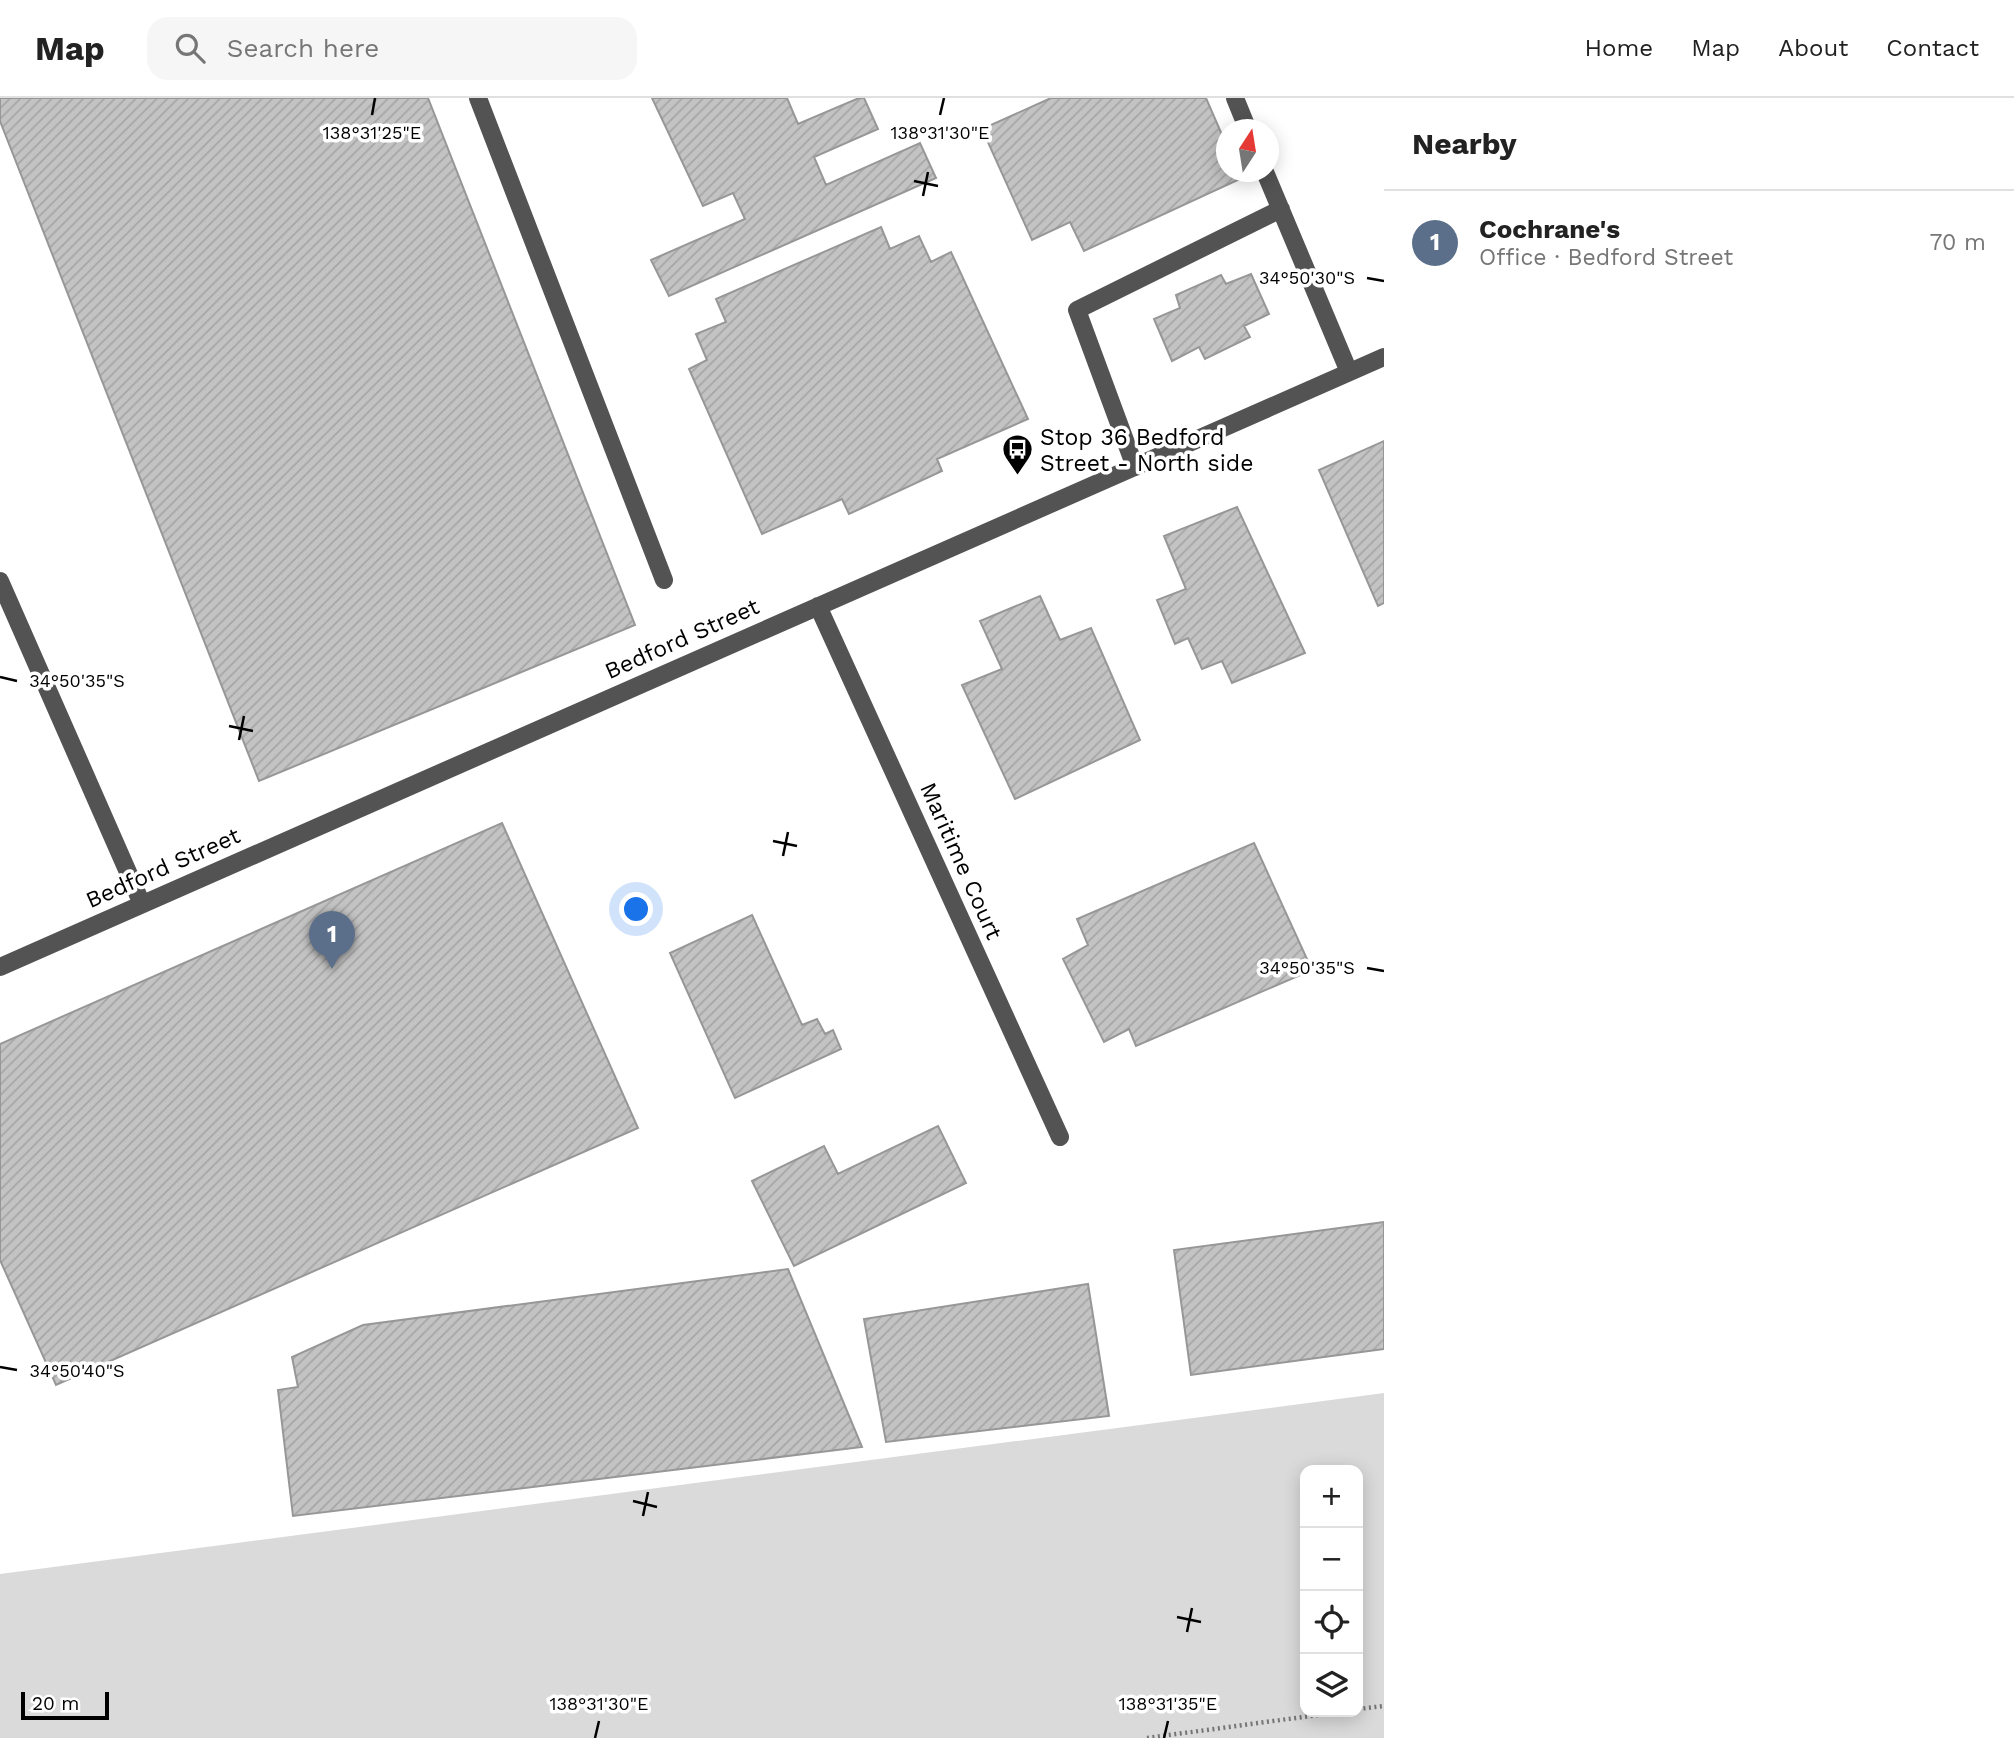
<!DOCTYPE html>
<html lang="en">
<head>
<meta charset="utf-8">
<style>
  :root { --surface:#fff; --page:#f6f6f6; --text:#222; --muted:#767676; --line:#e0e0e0; --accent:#b45309 }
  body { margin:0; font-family:"Work Sans",sans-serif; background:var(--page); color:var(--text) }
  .controls { position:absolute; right:21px; bottom:21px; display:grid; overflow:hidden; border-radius:14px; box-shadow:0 4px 18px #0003 }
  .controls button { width:63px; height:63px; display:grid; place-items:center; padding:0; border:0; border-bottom:2px solid var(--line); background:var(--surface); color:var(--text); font:35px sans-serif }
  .compass { position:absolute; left:1216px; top:21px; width:63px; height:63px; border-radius:50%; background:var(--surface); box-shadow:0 4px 18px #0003; rotate:12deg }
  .scale { position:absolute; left:21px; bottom:18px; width:88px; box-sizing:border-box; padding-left:7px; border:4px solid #000; border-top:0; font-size:19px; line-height:24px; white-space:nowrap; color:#000; -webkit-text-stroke:5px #fff; paint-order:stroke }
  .you { position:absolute; left:637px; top:812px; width:24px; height:24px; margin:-18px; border:5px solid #fff; border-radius:50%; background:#1a73e8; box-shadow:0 0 0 10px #1a73e833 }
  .badge { display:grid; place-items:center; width:46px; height:46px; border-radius:50%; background:var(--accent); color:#fff; font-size:23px; font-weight:700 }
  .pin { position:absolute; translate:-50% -58px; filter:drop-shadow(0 2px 4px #0008) }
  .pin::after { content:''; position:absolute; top:37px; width:24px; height:21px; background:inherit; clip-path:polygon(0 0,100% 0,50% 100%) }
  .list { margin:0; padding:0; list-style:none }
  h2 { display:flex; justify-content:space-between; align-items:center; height:91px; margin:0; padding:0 28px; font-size:30px }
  h2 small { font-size:23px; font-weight:400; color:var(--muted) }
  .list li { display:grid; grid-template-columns:46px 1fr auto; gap:21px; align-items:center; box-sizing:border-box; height:105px; padding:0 28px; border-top:2px solid var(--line) }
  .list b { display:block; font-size:26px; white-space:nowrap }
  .list p { margin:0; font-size:23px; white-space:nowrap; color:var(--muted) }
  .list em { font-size:23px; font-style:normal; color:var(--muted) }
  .icon { flex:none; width:38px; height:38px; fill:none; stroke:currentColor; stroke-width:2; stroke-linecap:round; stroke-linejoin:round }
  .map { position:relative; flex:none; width:1384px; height:1640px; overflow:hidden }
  header { display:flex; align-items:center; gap:42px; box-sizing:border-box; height:98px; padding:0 35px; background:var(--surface); border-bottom:2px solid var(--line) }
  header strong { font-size:33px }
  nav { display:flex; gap:38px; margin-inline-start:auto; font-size:24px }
  .search { width:490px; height:63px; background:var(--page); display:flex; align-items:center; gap:18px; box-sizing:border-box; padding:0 24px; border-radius:21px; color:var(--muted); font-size:26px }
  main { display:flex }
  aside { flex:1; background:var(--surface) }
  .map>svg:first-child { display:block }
</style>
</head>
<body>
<header>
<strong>Map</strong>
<div class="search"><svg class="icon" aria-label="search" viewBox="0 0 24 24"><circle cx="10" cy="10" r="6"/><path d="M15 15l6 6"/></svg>Search here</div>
<nav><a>Home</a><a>Map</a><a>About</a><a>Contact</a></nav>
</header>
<main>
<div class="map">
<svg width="1384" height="1640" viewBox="0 0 1384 1640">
  <defs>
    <pattern id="building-hatch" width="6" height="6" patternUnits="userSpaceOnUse" patternTransform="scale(1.75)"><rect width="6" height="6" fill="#c3c3c3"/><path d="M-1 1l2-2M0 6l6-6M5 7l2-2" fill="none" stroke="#a6a6a6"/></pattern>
  </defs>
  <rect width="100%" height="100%" fill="#fff"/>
  <!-- grass -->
  <path fill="#dadada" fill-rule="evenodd" d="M1384,1295V1640H0V1476ZM1305,1372H1358V1614H1305Z"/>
  <!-- building -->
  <path fill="url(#building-hatch)" stroke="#979797" stroke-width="2" d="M0,0H428L635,527L259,683L0,23Z
    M652,0H787L798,26L859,0H864L878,31L814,59L826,87L920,45L936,80L669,198L651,162L745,121L733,95L703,108Z
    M1051,0H1206L1226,46V74H1239L1242,80L1084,153L1070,124L1032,142L982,31Z
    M881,129L890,151L919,138L931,164L951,154L1028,321L937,361L942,373L849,416L842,401L762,436L689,271L707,262L696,236L726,224L716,201Z
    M1251,176L1269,216L1244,228L1250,239L1205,261L1199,249L1172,263L1154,221L1180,210L1176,197L1221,177L1226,186Z
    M1384,343V505L1378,508L1319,372Z
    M1237,409L1305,555L1232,585L1222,563L1202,571L1188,540L1175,546L1157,502L1186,491L1164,438Z
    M1040,498L1060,542L1091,530L1140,642L1015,701L962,587L1002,571L980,523Z
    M502,725L638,1030L56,1287L0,1162V946Z
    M1254,745L1312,872L1136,948L1129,931L1104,944L1063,861L1088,847L1077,821Z
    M752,817L802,927L817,921L825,936L833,932L841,951L735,1000L670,855Z
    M938,1028L966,1085L794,1168L752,1083L824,1048L838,1076Z
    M1384,1124V1251L1191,1277L1174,1152Z
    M788,1171L862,1349L293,1418L278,1292L298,1289L292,1259L363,1227Z
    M1088,1186L1109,1318L886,1344L864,1221Z"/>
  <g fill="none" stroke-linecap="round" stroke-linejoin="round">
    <!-- path -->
    <path stroke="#757575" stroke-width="4.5" stroke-dasharray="2 3.5" stroke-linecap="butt" d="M1358,1611L1384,1608
      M1147,1640L1340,1614"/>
    <!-- minor -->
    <path stroke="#535353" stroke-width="18" d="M478,0L664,482
      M1235,0L1248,32
      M1265,74L1349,274
      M1135,369L1077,212L1281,111
      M0,483L142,806
      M818,508L1060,1039
      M0,869L1384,259"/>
  </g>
  <!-- ticks -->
  <path fill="none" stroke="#000" stroke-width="2.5" d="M372,17L375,0M940,17L944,0M914,83L938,88M923,98L928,74M1367,180L1384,183M0,579L17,583M229,628L253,633M239,642L244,618M773,743L797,748M783,758L788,734M1367,870L1384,873M0,1269L17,1272M633,1403L657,1409M643,1418L648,1394M1177,1519L1201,1524M1187,1534L1192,1510M595,1640L599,1623M1164,1640L1168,1623"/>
  <!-- icons -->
  <defs>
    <symbol id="bus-pin" viewBox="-11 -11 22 30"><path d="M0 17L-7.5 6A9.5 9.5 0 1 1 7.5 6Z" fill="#000" stroke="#fff"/><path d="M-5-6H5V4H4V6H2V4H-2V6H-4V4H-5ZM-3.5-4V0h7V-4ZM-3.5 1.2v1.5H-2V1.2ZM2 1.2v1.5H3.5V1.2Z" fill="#fff"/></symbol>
  </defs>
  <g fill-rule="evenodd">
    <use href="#bus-pin" x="1000" y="334" width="35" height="47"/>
  </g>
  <g text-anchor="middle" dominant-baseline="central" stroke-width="7" stroke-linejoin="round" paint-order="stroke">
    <!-- poi labels -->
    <g font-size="23" fill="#000" stroke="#fff" text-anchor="start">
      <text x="1040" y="339">Stop 36 Bedford<tspan x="1040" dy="26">Street - North side</tspan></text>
    </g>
    <!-- street labels -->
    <g font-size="23" fill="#000" stroke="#fff">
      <text transform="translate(682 541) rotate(-24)">Bedford Street</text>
      <text transform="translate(961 763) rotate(66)">Maritime Court</text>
      <text transform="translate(163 770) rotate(-24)">Bedford Street</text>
    </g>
  </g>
  <g font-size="18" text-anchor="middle" fill="#000" stroke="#fff" stroke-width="7" stroke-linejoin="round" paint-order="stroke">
    <text x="372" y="41">138°31'25"E</text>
    <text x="940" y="41">138°31'30"E</text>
    <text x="1307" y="186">34°50'30"S</text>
    <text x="77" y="589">34°50'35"S</text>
    <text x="1307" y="876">34°50'35"S</text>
    <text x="77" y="1279">34°50'40"S</text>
    <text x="599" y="1612">138°31'30"E</text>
    <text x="1168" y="1612">138°31'35"E</text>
  </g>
</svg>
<div class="controls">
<button>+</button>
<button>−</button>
<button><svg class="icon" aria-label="locate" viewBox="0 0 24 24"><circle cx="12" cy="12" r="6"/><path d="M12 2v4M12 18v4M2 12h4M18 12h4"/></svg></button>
<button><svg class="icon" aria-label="layers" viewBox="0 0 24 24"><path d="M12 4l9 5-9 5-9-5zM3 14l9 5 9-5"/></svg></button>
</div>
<svg class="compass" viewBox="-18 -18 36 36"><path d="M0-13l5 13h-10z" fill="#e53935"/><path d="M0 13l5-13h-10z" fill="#767676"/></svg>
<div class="scale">20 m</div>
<div class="you"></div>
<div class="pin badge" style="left:332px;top:871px;background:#5c6f8a">1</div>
</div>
<aside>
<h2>Nearby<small></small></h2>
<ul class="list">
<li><span class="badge" style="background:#5c6f8a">1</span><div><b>Cochrane's</b><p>Office · Bedford Street</p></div><em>70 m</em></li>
</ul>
</aside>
</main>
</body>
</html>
